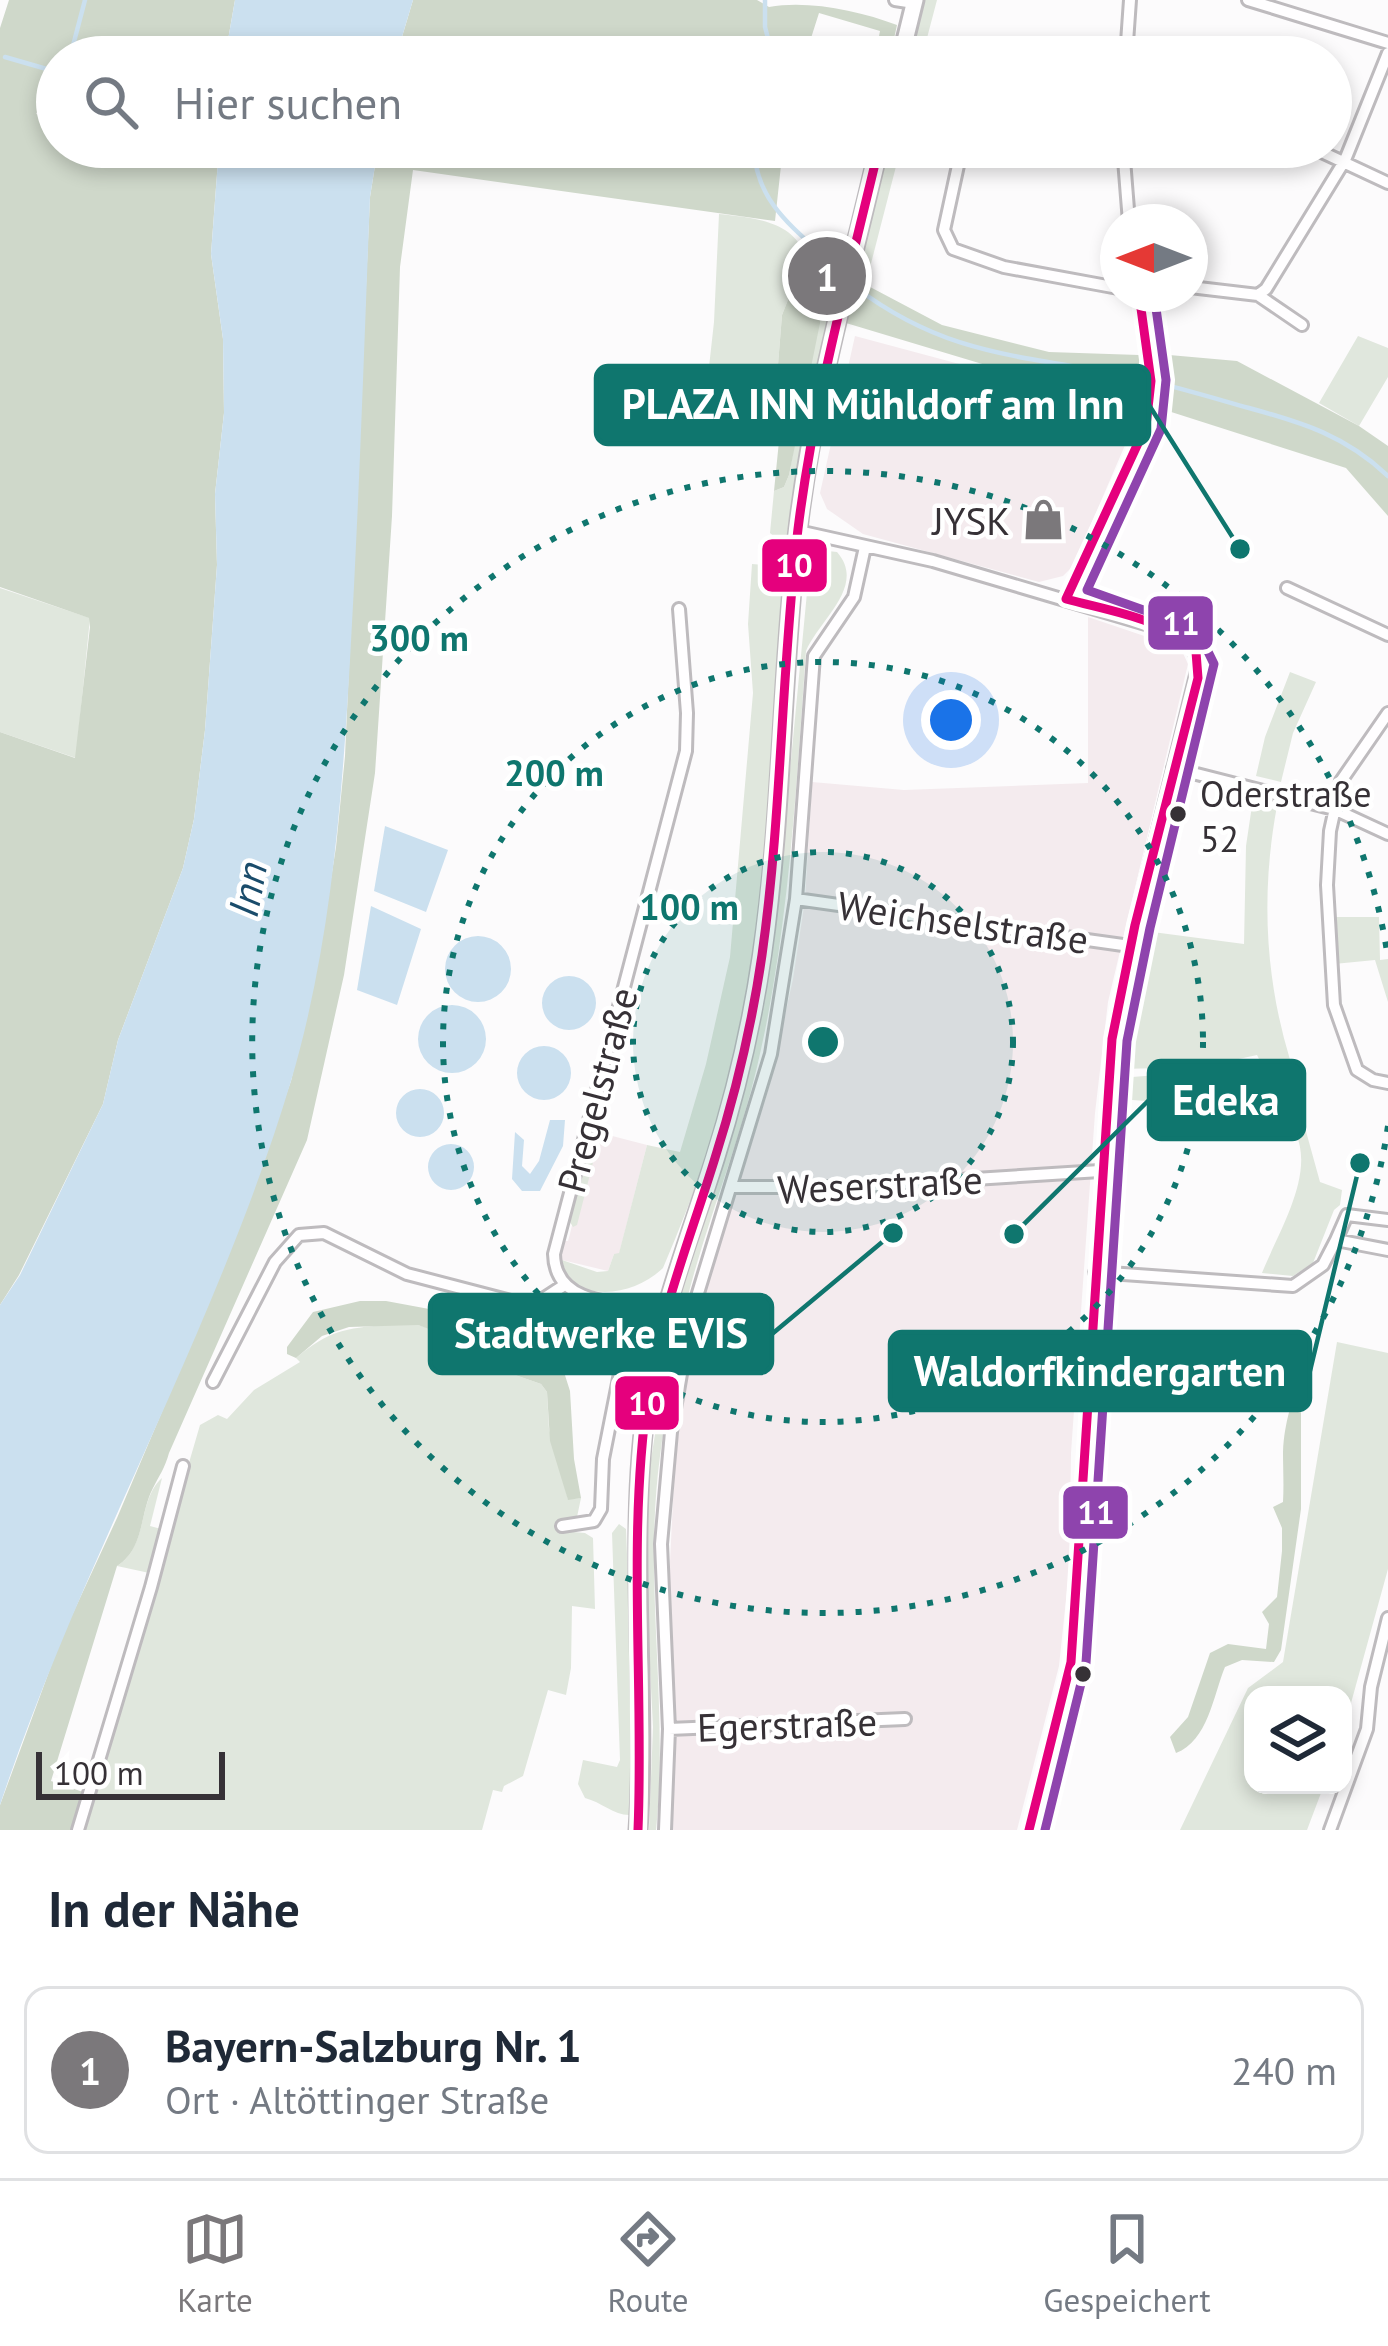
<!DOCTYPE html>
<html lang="de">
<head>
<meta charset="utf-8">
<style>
  :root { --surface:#fff; --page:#f2f2f3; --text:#1f2937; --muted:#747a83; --line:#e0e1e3; --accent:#7b787b }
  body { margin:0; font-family:"PT Sans",sans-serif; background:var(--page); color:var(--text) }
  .controls { position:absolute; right:36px; bottom:36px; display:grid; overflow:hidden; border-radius:24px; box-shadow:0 6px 18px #0003 }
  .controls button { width:108px; height:108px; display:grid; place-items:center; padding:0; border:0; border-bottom:3px solid var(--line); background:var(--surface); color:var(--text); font:60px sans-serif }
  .compass { position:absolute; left:1100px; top:204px; width:108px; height:108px; border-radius:50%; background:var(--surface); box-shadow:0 6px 18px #0003; rotate:270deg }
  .scale { position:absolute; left:36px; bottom:30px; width:189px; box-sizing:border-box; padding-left:12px; border:6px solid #363136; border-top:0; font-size:33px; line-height:42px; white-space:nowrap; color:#363136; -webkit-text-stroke:9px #fff; paint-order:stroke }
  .you { position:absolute; left:951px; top:720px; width:42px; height:42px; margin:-30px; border:9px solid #fff; border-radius:50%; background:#1a73e8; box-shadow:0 0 0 18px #1a73e833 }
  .badge { display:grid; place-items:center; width:78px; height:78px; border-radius:50%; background:var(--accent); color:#fff; font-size:39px; font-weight:700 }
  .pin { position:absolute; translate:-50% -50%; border:6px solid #fff; box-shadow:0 3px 12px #0006 }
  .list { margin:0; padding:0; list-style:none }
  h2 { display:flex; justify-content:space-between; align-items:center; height:156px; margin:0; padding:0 48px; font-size:51px }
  h2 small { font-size:39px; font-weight:400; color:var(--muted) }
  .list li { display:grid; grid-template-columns:78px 1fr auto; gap:36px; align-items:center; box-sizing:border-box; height:168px; margin:0 24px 24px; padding:0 24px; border:3px solid var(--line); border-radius:24px }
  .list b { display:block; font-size:45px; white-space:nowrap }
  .list p { margin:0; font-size:39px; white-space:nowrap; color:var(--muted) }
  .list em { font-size:39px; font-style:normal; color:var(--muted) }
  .icon { flex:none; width:66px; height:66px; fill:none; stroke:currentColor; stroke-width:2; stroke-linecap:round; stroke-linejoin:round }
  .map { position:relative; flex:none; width:1388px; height:1830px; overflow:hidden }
  .search { position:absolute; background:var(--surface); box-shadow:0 6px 18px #0003; left:36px; right:36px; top:36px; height:132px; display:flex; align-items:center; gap:30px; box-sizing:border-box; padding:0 42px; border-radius:66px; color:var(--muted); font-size:45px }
  .sheet { height:348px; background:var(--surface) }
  nav { display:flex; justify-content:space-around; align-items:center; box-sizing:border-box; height:168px; border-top:3px solid var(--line); background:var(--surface); font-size:33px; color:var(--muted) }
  nav a { display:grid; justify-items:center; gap:6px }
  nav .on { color:var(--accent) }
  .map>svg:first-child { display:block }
</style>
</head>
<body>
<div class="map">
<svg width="1388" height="1830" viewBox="0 0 1388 1830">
  <rect width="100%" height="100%" fill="#fcfbfc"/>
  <!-- commercial -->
  <path fill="#f4ebee" d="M855,336L1019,380L1114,397L1111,416L1135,422L1073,566L1063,576L1039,582L863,534L827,509L820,493Z
    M1088,617L1174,646L1182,651L1188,664L1108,1002L1095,1113L1071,1453L1069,1571L1059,1666L1017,1830H671L675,1742L669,1583L675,1458L695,1324L770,1084L793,979L805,900L812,782L904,790L1088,783Z
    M593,1131L647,1145L619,1254H614L608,1271L562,1260L560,1254L562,1241H568L570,1234Z"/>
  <!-- green -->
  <path fill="#e0e7dd" d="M922,0H937L922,57H908Z
    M57,76V122L36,115Z
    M887,147H901L866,283L855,279Z
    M719,214C756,218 800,221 808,266L801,267L782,315L772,439L702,430L714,322Z
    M822,267L841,272L803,441L786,547L770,533L774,491L784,487L789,475L821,299C814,288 813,283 816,270Z
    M1358,336L1388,348V377L1359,426L1319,403Z
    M828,551L837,552C867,586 819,620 806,651C796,790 789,931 757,1067C740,1139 713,1206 693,1277C676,1335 668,1396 660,1456C643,1581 669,1706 656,1830H649L653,1727L645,1569L649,1472L675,1309L728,1146L760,1021L777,907L810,561L813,555Z
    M752,564L786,567C779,683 776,800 762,915C746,1037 712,1155 663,1268C639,1291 597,1302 568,1280L562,1260L597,1272L608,1271L614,1254L619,1253L647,1145L680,1152L706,1064L730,957L753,693L748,624Z
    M0,588L90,618L76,758L0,732Z
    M1290,672L1316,682L1293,733L1281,782L1256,776L1265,737Z
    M1253,799L1277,806C1258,908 1267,1006 1305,1103L1299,1106L1320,1182L1342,1190L1340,1205L1334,1210L1313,1263L1293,1276L1262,1273C1281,1225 1330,1153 1278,1111L1119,1099L1120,1078L1206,1071L1259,1059L1257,1055L1202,1067L1121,1069L1145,931L1244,944L1246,846Z
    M1332,917H1379L1380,960L1388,959V1002L1375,960L1334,964Z
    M594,1144L597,1147L577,1225L573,1227L570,1222L589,1145Z
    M386,1325H418L435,1330L462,1341L504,1371L541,1384L547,1392L549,1429L568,1499L581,1498L577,1517L562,1531L585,1533L593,1538L595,1609L572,1606L571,1668L566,1695L548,1690L523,1776L504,1786L502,1792L493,1790L482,1830H82L200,1425L218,1415L227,1419L254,1390L300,1362L296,1358C328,1331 345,1328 386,1325Z
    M1337,1342L1388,1353V1569L1343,1732V1695H1253V1785H1324L1307,1830H1180L1248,1688L1283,1662Z
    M162,1478L150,1526L165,1530L154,1574L117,1566C149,1546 137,1500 162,1478Z
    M619,1524L626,1529L633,1708L629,1815C614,1815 601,1802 585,1798L578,1784L583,1760L617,1767L620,1760L612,1533Z"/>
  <!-- forest -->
  <path fill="#cfd8ca" d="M9,0H235L225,57H57V76L36,114L57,122V147H219L211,254L223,339L224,413L215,494L217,565L205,730L194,819L183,868L118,1040L103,1104L19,1275L0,1305V732L75,758L90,627L89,618L0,587V28Z
    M413,0H757L769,7C809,0 859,11 897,25L890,57H875L880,31L819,13L805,57H396Z
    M378,147H783L775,221L413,170L400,267L392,516L375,773L344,975L307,1140L169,1453C165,1468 159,1476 153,1488C139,1515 145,1548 117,1566L51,1781L83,1792L71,1830H0V1805L61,1639L117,1518L227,1258L291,1081L317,967L336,847L345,756L370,197Z
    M808,266L816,270L813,287L821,299L820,323L789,475L784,487L774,491L779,441L772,439L782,315L801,267Z
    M855,279L942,325L1049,352L1139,355V399L1049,384L846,323Z
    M1158,354L1237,361L1359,426L1388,446V516L1346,468L1165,410Z
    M360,1301H386L440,1311L460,1328L530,1349L563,1369L570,1391L574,1459L581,1498L568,1500L550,1441L547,1392L541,1384L504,1371L462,1341L418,1325L349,1327L322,1336L296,1358L287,1354V1347L313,1312Z
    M1290,1334L1301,1350V1509L1281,1650L1274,1662L1242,1660L1225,1667C1213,1696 1208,1741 1176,1753L1170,1737L1188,1717L1210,1653L1228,1644L1266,1649L1269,1624L1262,1612L1277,1597L1282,1551V1528L1273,1507L1283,1502C1284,1485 1283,1468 1283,1452C1285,1403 1304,1397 1285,1343Z"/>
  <!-- water -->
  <path fill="#cbe0ef" d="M235,0H413L396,57H225Z
    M219,147H378L370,197C364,351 359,505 350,660C342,800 331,946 291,1081C216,1331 82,1558 0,1805V1305L20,1275L103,1104L118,1040L183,868L194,819L205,730L217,565L215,494L224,413L223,339L211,254Z
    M385,826L448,850L426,912L374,891Z
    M371,906L421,929L397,1005L357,990Z
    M445 969a33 33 0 1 1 66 0a33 33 0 1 1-66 0Z
    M542 1003a27 27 0 1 1 54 0a27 27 0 1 1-54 0Z
    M418 1039a34 34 0 1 1 68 0a34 34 0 1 1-68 0Z
    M517 1073a27 27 0 1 1 54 0a27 27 0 1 1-54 0Z
    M396 1113a24 24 0 1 1 48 0a24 24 0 1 1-48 0Z
    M550,1120H565L563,1146L540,1191H522L512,1179L515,1132L524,1140L522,1166L530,1174L539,1161Z
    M428 1167a23 23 0 1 1 46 0a23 23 0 1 1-46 0Z"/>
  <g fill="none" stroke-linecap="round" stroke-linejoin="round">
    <!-- stream -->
    <path stroke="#cbe0ef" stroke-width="4.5" d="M765,0V27L773,57
      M5,57L57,72
      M70,57L85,0
      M754,147C755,204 798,231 836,267
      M855,287C936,348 1000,354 1096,370C1147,378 1199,394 1249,408C1304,423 1346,436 1388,476"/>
    <defs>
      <path id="street" d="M895,0L914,3
        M1248,0L1388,43
        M1126,57L1130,0
        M962,147L944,230L953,249L1004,267L1118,288
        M1123,147L1129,222
        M1311,147L1388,183
        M1190,287L1258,295L1266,289L1345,160L1388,53
        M1258,295L1302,325
        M798,531L933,561L1156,627L1190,642L1199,663L1135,925L1112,1039L1071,1662L1054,1742L1029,1830
        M1287,588L1388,635
        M1066,599L1146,426L1151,381L1139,294
        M1388,713L1341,781L1330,831L1327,885L1334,1005L1357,1070L1373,1080L1388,1083
        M1173,768L1334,809L1388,834
        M796,899L1130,946
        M732,1187H848L1100,1171
        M1388,1220L1347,1215L1336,1240L1388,1250
        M1095,1272L1293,1286L1323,1265L1336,1240
        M665,1308C624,1302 555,1309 554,1254L686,751L687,713L679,609
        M213,1382L275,1262L299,1235L324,1233L407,1274L522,1304L540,1301L563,1286
        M562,1526L594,1521L601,1509L603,1459L623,1358L626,1302
        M669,1729L905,1719
        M78,1830L151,1587L183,1466
        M665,1830L669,1729L661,1544L671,1432L691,1316L771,1054L796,899L814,656L854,597L865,547
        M1330,1830L1367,1729L1371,1687L1388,1618"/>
      <path id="secondary" d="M901,57L915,0
        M638,1830C648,1685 626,1539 648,1394C660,1312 690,1237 715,1159C736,1092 752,1024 762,955C783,814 781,671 798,529C813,400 850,274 879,147"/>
    </defs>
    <!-- street casing -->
    <use href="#street" stroke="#bebbbe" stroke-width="16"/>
    <!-- secondary casing -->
    <use href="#secondary" stroke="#bebbbe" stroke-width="21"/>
    <!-- street -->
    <use href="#street" stroke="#fffeff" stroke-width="10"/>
    <!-- secondary -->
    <use href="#secondary" stroke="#fffeff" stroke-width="15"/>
    <defs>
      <path id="bus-1" d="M1066,599L1146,426L1151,381L1139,294
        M1066,599C1109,611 1164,618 1196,652
        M638,1830C644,1685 627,1538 648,1394C660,1313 691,1236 715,1158C736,1092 752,1024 762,955C782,814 781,671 798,529C814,400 849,274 879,147
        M1029,1830L1071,1662L1112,1039L1135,925L1198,678L1196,652"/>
      <path id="bus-2" d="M1045,1830L1086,1663L1127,1041L1150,928L1214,664L1197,629L1087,590L1161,429L1166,380L1154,294"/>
    </defs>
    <!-- bus-1 casing -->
    <use href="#bus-1" stroke="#fff" stroke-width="18"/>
    <!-- bus-2 casing -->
    <use href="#bus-2" stroke="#fff" stroke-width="18"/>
    <!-- bus-1 -->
    <use href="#bus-1" stroke="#e5007d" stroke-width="9"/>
    <!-- bus-2 -->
    <use href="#bus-2" stroke="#8e44ad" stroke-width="9"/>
  </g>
  <!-- distance rings -->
  <circle cx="823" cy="1042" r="190" fill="#0f766e" fill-opacity=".12"/>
  <g fill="none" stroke="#0f766e" stroke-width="6" stroke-dasharray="6 12">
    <circle cx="823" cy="1042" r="190"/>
    <circle cx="823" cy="1042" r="380"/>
    <path d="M1388 1126A571 571 0 1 1 1388 958"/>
  </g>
  <!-- icons -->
  <defs>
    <symbol id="shop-bare" viewBox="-9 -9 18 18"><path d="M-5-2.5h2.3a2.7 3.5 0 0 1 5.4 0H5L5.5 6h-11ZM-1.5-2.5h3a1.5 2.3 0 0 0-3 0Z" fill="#7b787b" stroke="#fff" stroke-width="2.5" paint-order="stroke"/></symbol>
  </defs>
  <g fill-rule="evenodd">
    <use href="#shop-bare" x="1014" y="490" width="59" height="59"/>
  </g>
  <!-- markers -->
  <g fill="#363136" stroke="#fff" stroke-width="4.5">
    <circle cx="1178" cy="814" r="10"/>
    <circle cx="1083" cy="1674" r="10"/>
  </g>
  <g text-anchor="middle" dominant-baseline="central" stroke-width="9" stroke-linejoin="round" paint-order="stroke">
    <!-- bus labels -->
    <g font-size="36" fill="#363136" stroke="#fff" text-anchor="start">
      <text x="1200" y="793">Oderstraße<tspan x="1200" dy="45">52</tspan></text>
    </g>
    <!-- poi labels -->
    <g font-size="39" fill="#363136" stroke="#fff" text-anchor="end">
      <text x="1010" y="520">JYSK</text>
    </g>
    <!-- street labels -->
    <g font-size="39" fill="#363136" stroke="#fff">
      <text transform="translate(963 922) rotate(8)">Weichselstraße</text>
      <text transform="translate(597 1090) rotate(-75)">Pregelstraße</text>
      <text transform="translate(880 1184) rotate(-3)">Weserstraße</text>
      <text transform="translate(787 1724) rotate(-2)">Egerstraße</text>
    </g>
    <!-- water labels -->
    <g font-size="42" font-style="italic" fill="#1a4c6b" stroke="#fff">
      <text transform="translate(247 889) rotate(-79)">Inn</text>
    </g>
  </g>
  <circle cx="823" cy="1042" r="18" fill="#0f766e" stroke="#fff" stroke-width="6"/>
  <g font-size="36" text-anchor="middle" font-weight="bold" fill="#0f766e" stroke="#fff" stroke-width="9" stroke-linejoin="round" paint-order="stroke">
    <text x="419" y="651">300 m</text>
    <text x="554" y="786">200 m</text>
    <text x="689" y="920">100 m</text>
  </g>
  <!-- callouts -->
  <path fill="none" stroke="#0f766e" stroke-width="4.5" d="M1240 549L1149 405M1014 1234L1149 1100M893 1233L772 1334M1360 1163L1310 1371"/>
  <g fill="#0f766e" stroke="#fff" stroke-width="4.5">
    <circle cx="1240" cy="549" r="12"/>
    <circle cx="1014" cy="1234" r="12"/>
    <circle cx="893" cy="1233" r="12"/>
    <circle cx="1360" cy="1163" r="12"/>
  </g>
  <g fill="#0f766e" stroke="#0f766e" stroke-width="4.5">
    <rect x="596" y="366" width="553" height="78" rx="12"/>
    <rect x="1149" y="1061" width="155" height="78" rx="12"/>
    <rect x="430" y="1295" width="342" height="78" rx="12"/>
    <rect x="890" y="1332" width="420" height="78" rx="12"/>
  </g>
  <g font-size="42" text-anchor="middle" font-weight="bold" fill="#fff">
    <text x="873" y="419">PLAZA INN Mühldorf am Inn</text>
    <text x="1226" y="1115">Edeka</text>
    <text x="601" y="1348">Stadtwerke EVIS</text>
    <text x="1100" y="1386">Waldorfkindergarten</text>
  </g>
  <g stroke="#fff" stroke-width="4.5">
    <rect x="760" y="537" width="69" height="57" rx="12" fill="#e5007d"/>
    <rect x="1146" y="594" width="69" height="58" rx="12" fill="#8e44ad"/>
    <rect x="613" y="1374" width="68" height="58" rx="12" fill="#e5007d"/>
    <rect x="1061" y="1484" width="69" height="57" rx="12" fill="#8e44ad"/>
  </g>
  <g font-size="33" text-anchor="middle" font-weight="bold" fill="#fff">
    <text x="794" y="577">10</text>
    <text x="1181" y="635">11</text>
    <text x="647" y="1415">10</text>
    <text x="1096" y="1524">11</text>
  </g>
</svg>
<div class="controls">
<button><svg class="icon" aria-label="layers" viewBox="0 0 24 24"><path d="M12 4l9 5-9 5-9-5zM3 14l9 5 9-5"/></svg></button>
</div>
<svg class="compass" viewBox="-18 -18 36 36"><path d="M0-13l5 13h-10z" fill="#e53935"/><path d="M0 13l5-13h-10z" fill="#747a83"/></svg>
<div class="scale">100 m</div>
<div class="you"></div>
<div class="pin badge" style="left:827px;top:276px">1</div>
<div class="search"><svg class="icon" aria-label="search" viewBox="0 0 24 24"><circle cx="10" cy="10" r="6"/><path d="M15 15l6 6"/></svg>Hier suchen</div>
</div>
<section class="sheet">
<h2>In der Nähe<small></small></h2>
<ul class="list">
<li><span class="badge">1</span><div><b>Bayern-Salzburg Nr. 1</b><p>Ort · Altöttinger Straße</p></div><em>240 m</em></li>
</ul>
</section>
<nav>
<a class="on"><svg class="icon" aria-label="map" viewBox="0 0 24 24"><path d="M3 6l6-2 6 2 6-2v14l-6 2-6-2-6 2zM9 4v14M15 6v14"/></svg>Karte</a>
<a><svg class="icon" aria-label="directions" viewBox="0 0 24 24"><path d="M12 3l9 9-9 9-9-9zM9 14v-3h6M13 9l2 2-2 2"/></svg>Route</a>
<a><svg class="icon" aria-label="saved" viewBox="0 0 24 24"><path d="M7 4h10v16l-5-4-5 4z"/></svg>Gespeichert</a>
</nav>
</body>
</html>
